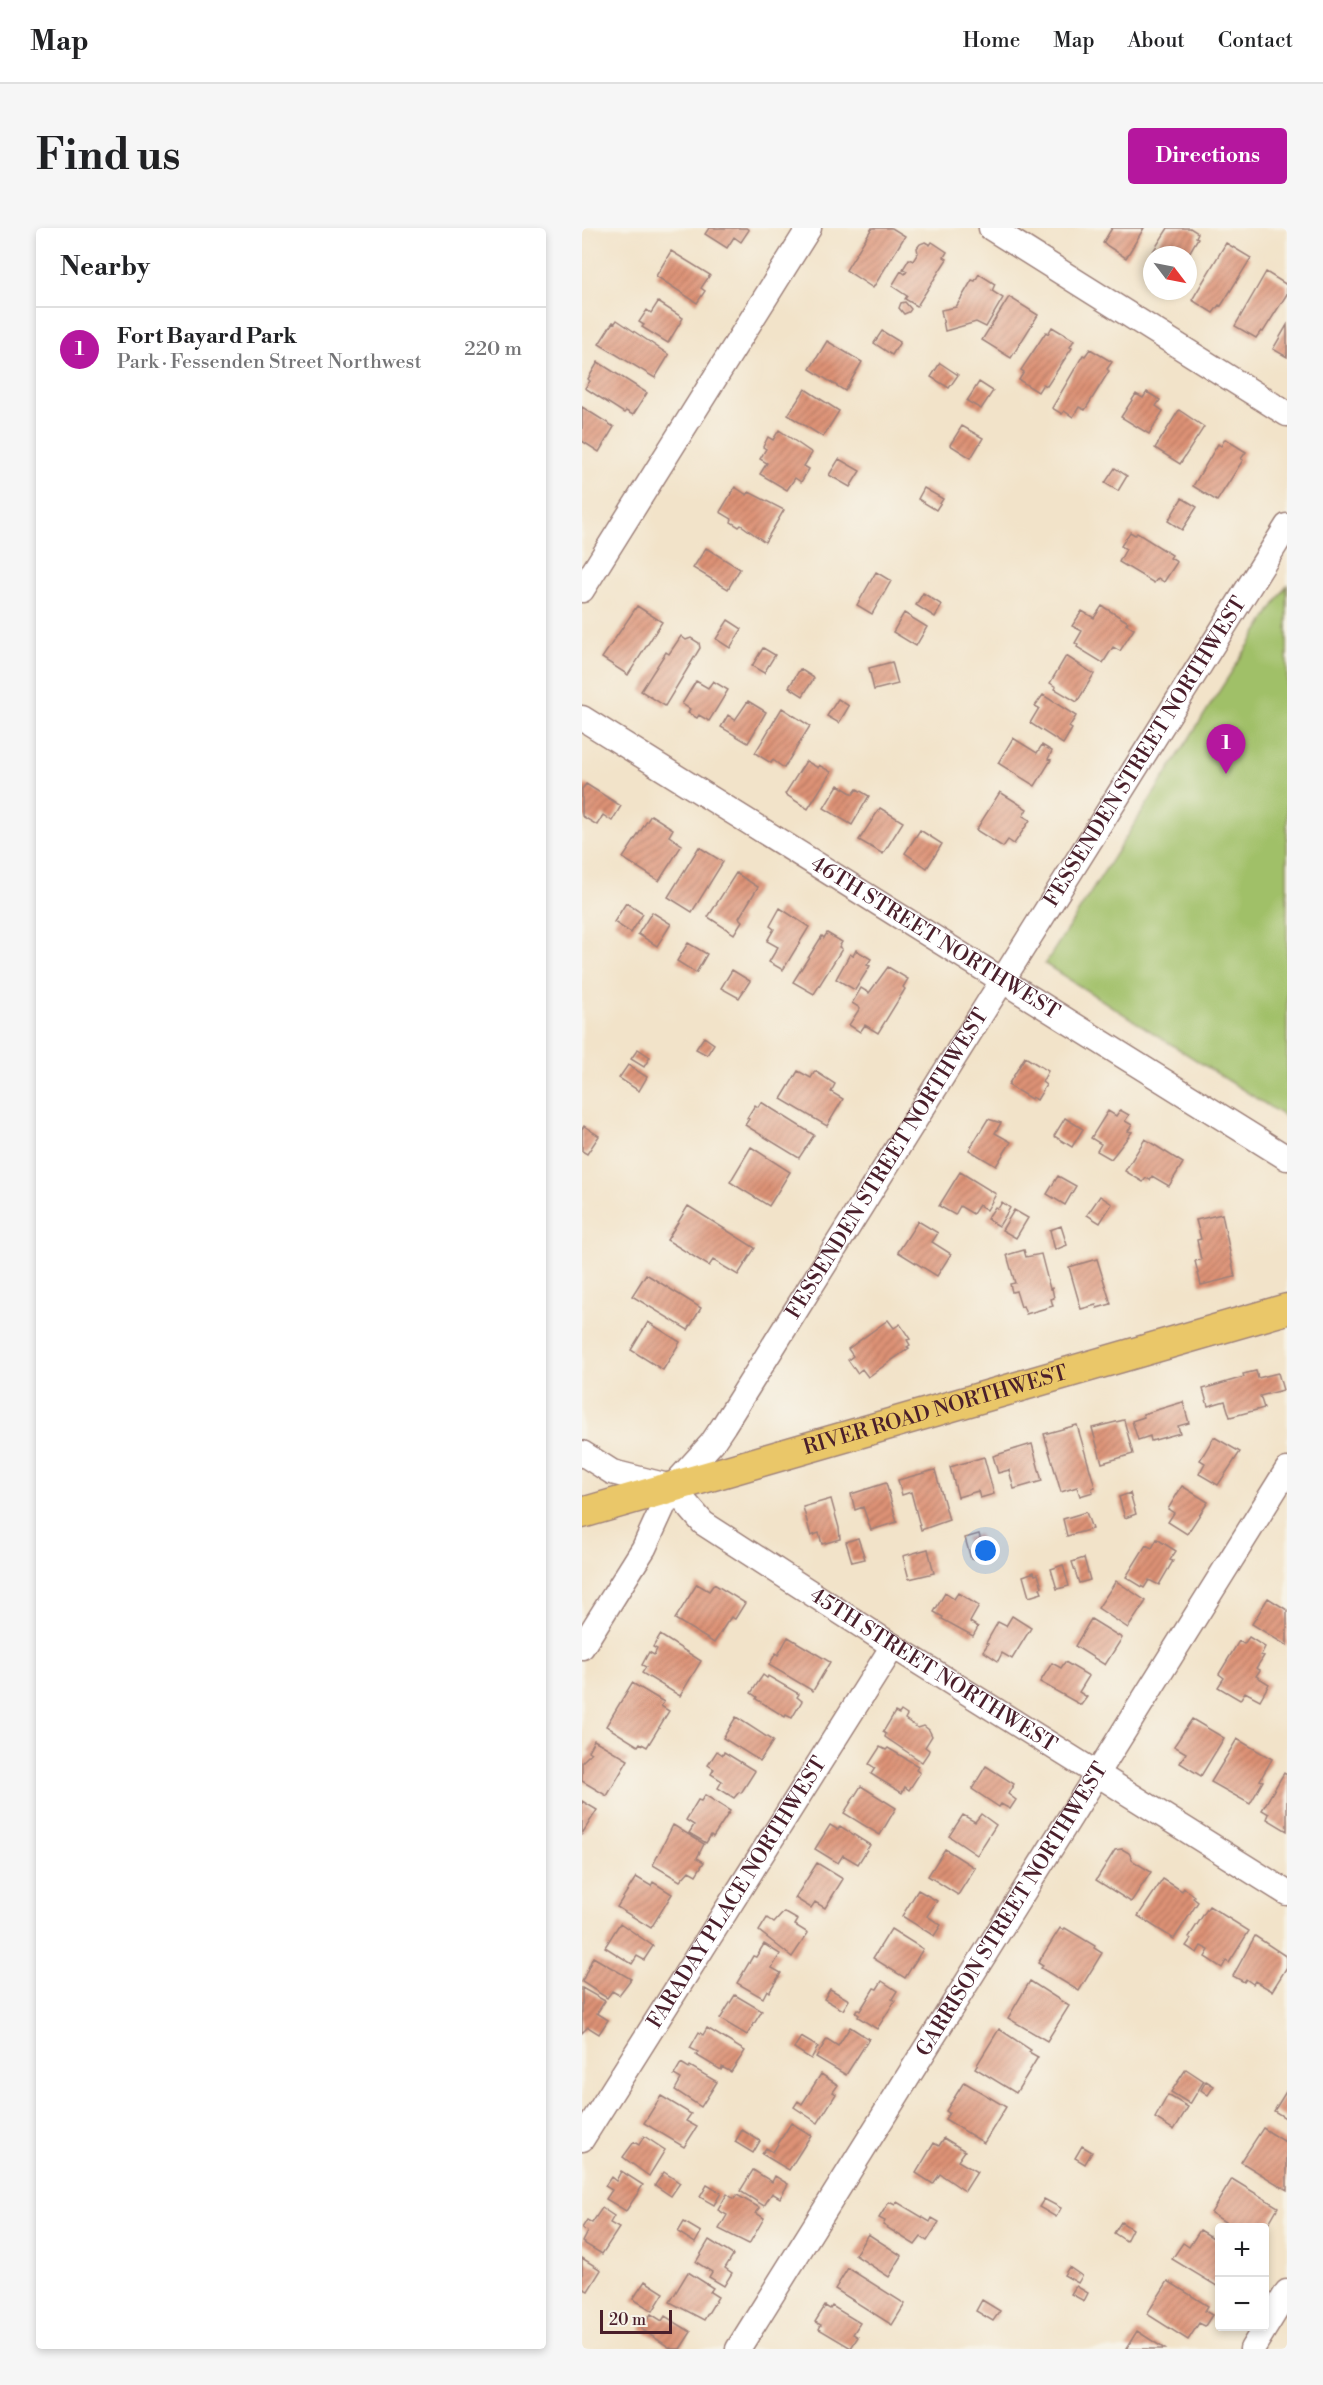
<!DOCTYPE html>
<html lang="en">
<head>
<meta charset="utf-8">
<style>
  :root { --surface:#fff; --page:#f6f6f6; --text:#202124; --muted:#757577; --line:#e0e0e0; --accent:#b5179e }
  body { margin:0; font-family:"Libre Bodoni",serif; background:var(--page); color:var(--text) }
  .controls { position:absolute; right:18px; bottom:18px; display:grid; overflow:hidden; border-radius:6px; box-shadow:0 3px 9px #0003 }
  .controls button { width:54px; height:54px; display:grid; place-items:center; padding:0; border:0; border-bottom:2px solid var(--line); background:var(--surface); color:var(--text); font:30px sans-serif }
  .compass { position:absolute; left:561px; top:18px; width:54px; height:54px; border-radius:50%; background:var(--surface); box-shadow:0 3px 9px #0003; rotate:122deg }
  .scale { position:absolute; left:18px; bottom:15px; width:72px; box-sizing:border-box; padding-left:6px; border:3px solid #4a1f2b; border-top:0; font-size:16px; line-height:21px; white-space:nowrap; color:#4a1f2b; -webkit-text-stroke:4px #f7f3e8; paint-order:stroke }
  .you { position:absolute; left:404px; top:1323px; width:21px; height:21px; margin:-15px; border:4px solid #fff; border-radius:50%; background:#1a73e8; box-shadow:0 0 0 9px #1a73e833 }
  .badge { display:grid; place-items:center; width:39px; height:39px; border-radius:50%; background:var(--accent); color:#fff; font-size:20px; font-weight:700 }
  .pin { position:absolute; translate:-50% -50px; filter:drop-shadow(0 2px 3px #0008) }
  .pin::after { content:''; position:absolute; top:32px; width:21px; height:18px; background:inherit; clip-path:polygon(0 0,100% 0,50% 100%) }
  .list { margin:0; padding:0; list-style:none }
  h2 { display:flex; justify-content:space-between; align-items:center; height:78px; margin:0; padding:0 24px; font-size:26px }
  h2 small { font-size:20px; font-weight:400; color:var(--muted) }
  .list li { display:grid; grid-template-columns:39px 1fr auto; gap:18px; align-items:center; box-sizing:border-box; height:84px; padding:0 24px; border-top:2px solid var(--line) }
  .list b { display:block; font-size:22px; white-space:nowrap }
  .list p { margin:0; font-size:20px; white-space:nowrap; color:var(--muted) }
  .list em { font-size:20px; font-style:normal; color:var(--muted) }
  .map { position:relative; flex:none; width:705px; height:2121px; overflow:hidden; border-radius:6px }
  header { display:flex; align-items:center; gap:36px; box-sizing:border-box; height:84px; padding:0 30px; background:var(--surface); border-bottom:2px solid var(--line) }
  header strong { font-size:28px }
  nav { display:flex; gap:33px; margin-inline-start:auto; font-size:21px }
  .intro { display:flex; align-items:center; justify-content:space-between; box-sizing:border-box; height:144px; padding:0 36px }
  h1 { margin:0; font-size:42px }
  .button { padding:15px 27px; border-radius:6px; background:var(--accent); color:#fff; font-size:21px; font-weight:700 }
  main { display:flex; gap:36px; padding:0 36px }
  aside { flex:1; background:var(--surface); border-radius:6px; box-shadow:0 3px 9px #0003 }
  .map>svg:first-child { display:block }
</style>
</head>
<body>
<header>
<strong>Map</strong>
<nav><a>Home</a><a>Map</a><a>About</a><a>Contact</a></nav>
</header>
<div class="intro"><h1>Find us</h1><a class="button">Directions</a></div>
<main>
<aside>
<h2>Nearby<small></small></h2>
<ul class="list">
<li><span class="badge">1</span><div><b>Fort Bayard Park</b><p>Park · Fessenden Street Northwest</p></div><em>220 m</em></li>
</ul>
</aside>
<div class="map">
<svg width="705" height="2121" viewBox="0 0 705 2121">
  <defs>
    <pattern id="building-hatch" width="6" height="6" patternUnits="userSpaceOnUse" patternTransform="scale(1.5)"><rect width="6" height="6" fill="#dd9276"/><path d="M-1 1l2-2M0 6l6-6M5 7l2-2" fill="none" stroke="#b57761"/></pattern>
  </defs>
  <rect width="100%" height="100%" fill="#f7f3e8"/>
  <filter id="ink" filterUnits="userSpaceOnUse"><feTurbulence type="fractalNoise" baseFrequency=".0167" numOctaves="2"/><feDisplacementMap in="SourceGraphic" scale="12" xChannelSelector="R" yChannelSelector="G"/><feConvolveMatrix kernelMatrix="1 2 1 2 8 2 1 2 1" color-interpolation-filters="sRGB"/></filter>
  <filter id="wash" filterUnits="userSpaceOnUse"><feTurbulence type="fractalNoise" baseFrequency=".008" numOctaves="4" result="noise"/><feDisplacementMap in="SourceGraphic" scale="24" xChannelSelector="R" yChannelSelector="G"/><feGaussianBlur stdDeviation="1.35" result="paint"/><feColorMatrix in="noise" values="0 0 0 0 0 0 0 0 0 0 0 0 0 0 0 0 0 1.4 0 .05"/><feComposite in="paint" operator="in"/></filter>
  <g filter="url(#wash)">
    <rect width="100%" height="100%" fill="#f2e3c9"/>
    <!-- park -->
    <path fill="#a0c068" stroke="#75704a" stroke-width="1.5" d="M705,357V890L463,736Z"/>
    <g id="blocks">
      <!-- building -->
      <path fill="url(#building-hatch)" d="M127,0H164L167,2L159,14L152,9L145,20L123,6Z
        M290,0H310L323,8L291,60L264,42Z
        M530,0H562L544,30L521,15Z
        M586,0H608L616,5L614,9L616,10L606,27H570V40L563,36Z
        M343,14L348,17L350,14L365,24L362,29L365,31L335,78L323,71L325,68L310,58L319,43L323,46L325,43L321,41L327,31L331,33L336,25L335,20L338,16Z
        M644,15L669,30L639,78L637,77L631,85L610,72Z
        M89,23L128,47L119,60L123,63L115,75L74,48Z
        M684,44L705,57V66L681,104L679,103L674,110L653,98Z
        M397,46L413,56L410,63L421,70L404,99L394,94L363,103L359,82L374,79L390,52L393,53Z
        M427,69L456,87L429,130L400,112Z
        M76,74L101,90L86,115L60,99L62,97L57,94L65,82L69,85Z
        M323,74L329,81L327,84L322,86L317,80L319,75Z
        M35,92L87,127L73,150L17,116L31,94L33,95Z
        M705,97V129L691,121Z
        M470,99L492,112L488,119L490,120L465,158L461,156L456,164L437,152L442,144L439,142L464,104L466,106Z
        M300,103L318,114L310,127L292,115Z
        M245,113L280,134L263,163L228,141Z
        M508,121L530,134L525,141L527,143L503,182L497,179L491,189L482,183L480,186L470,180L501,127L503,128Z
        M16,134L65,165L51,187L44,183L42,185L3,160L8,153L6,151Z
        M358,135L376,147L367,160L349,149Z
        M397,154L411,163L399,181L385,173Z
        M223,161L257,183L241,209L206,187Z
        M565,164L578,172L574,178L581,183L567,206L539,189L554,166L561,170Z
        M0,179L32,199L17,224L0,213Z
        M597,182L622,199L598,236L573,220Z
        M380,198L401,210L389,230L368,217Z
        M197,202L230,225L222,238L227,241L219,254L213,250L205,262L178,246L185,235L178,231L184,221L181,219L186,209L191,212Z
        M643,211L664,224L659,231L661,232L635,273L611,258L636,216L639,218Z
        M257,231L278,243L268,259L247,247Z
        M533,240L545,248L536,263L523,255Z
        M153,259L165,267L167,264L202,282L183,314L159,297L157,299L149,294L150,291L138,284Z
        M342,260L361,271L354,282L336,271Z
        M600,270L615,279L600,302L586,293Z
        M548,304L553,307L555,305L590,327L588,330L595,334L582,354L576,350L572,355L537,334L544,321L539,318Z
        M124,320L158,341L146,361L111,340Z
        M294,344L309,353L290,386L275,377Z
        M341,365L360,377L353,389L334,377Z
        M55,378L80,394L46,447L20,430Z
        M520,378L546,394L544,396L552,401L538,423L531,419L521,435L495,419L496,417L493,415L500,403L490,398L500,383L512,390Z
        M322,385L345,399L334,418L311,404Z
        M146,392L160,401L148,420L134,411Z
        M99,408L104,412L109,410L117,415L118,420L83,478L59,463L84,424L87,426Z
        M181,420L193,427L182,445L170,438Z
        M484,428L512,446L495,474L473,461L474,459L468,455Z
        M310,434L316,456L292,462L287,440Z
        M218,441L232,450L221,468L207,459Z
        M114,453L126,460L131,453L146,462L127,493L117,487L115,490L106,485L108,481L100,476Z
        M461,467L494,488L487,499L490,501L481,516L448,495L457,480L453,478Z
        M256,471L267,478L257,495L245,488Z
        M166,473L184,484L166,515L139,499L146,487L153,492Z
        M200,480L228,498L202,540L191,532L189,535L173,525Z
        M431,510L455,525L460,517L470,523L466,531L469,532L453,558L416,535Z
        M224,533L236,540L237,537L249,544L226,581L203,566Z
        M4,556L39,578L30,593L21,587L15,597L0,588V561Z
        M256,557L271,566L275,561L287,568L270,597L242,580Z
        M418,564L445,581L441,588L448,592L432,616L426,612L421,619L394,602Z
        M298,580L321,594L301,626L277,612Z
        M69,587L91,601L87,608L100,617L77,653L41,630Z
        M338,602L360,616L345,640L323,625Z
        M117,619L141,634L110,684L86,669Z
        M154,645L176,659L157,690L160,693L152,706L126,689Z
        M44,675L61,686L49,705L32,694Z
        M198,680L227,699L201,742L187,734L196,719L185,713L192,701L188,698Z
        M70,684L89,696L75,718L56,706Z
        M245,705L260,714L257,719L260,721L232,766L211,754L240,708L242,710Z
        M106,715L125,726L114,745L95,733Z
        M274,722L289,731L285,737L288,738L273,762L254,751L268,726L271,728Z
        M306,739L326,751L321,759L323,761L296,805L283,797L278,804L267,797L278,780L270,775L279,760L287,765Z
        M150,742L168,753L157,770L139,760Z
        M122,809L132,816L125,827L114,821Z
        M56,821L68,829L62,839L49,831Z
        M443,829L466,843L460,854L464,857L455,872L450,869L449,871L426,857Z
        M46,837L65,849L57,863L37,850Z
        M216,843L229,850L233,843L253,856L249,864L261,871L245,898L199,871Z
        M179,874L232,907L217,930L163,897L167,891L165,890L173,877L176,879Z
        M538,882L547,887L543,893L550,897L546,903L550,904L529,931L515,923L519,916L509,910L526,883L534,888Z
        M483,890L501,901L490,919L472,908Z
        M406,891L419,895L413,905L429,914L414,938L387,922Z
        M2,898L17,908L5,926L0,923V901Z
        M563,911L601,935L587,958L570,948L568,952L564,950L561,954L543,943Z
        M169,919L208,944L187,978L148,954Z
        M378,944L414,966L405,982L397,977L391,986L378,978L373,987L357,978Z
        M476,948L494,958L483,977L465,966Z
        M518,968L530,976L518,995L505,987Z
        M420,974L428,980L417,998L405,991L413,979L416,981Z
        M106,978L173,1020L156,1047L131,1032L127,1038L85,1012Z
        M432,982L446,990L434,1010L420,1002Z
        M640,986L653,1049L619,1057L613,1033L619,1032L615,1012L619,1011L614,992Z
        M336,993L356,1005L350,1014L369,1026L355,1048L316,1024Z
        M479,998L485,1017L473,1022L468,1002Z
        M442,1022L444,1029L459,1026L468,1061L470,1060L472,1070L469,1071L471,1078L444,1086L441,1078L439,1079L434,1063L430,1064L428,1056L433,1055L425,1027Z
        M515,1031L529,1076L515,1080L514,1077L499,1081L487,1039Z
        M64,1046L119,1080L106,1102L50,1068Z
        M306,1092L312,1100L318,1096L328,1111L325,1112L328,1117L325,1119L327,1120L286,1149L280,1141L275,1145L266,1132L271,1128L266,1121Z
        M66,1094L98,1114L81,1142L49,1122Z
        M674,1143L676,1150L696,1145L701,1162L678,1168L682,1180L648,1189L643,1173L626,1178L621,1161L662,1149L661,1146Z
        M601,1174L607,1195L596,1198L598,1205L569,1213L568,1208L556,1212L550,1193L562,1189L561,1186Z
        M542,1192L551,1226L520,1235L510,1200Z
        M495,1197L513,1259L510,1260L511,1264L498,1268L495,1259L479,1264L462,1206Z
        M632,1209L658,1224L636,1257L617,1246L623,1235L618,1232Z
        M450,1216L460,1253L432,1261L427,1242L416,1245L411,1228Z
        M402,1229L412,1266L398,1270L396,1263L376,1269L368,1239Z
        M353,1242L367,1292L339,1302L329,1264L320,1267L316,1252Z
        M304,1255L315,1294L289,1302L281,1279L273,1282L269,1266Z
        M600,1258L626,1274L605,1306L586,1294L592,1285L586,1281Z
        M548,1265L554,1286L543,1290L537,1269Z
        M249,1271L257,1300L258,1311L240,1316L237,1305L229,1308L221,1279Z
        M504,1284L510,1301L485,1308L481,1291Z
        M397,1306L403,1327L389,1331L383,1310Z
        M276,1310L283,1331L270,1334L264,1314Z
        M575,1311L594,1323L588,1332L591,1333L577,1357L567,1352L562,1360L544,1349L564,1317L570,1320Z
        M346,1321L352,1345L327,1351L321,1328Z
        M502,1330L508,1352L497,1355L490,1334Z
        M481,1337L487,1358L475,1361L469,1341Z
        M452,1344L453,1347L456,1346L460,1359L458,1360L460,1365L447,1369L441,1348Z
        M534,1353L564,1373L546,1400L516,1380Z
        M115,1356L127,1363L132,1356L163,1375L153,1391L149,1389L144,1396L132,1415L93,1391Z
        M363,1365L372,1371L376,1365L397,1378L388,1394L396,1399L391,1408L360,1391L361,1389L352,1384Z
        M686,1370L705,1382V1418L670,1396Z
        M430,1388L449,1400L430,1431L420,1425L416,1433L401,1423L406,1416L404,1415L416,1394L424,1398Z
        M509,1391L540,1410L523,1437L493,1418Z
        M78,1407L119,1433L98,1468L60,1445L64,1439L60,1437L67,1424L72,1427L75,1421L71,1419Z
        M206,1409L248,1434L231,1463L187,1437L194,1425L196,1427Z
        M667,1409L683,1419L679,1427L682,1428L674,1440L678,1442L674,1448L687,1456L678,1472L663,1464L658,1472L636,1459L642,1450L637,1446L657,1413L662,1416Z
        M483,1434L507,1448L497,1464L505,1469L499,1477L458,1454L470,1435L479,1440Z
        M181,1447L185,1450L186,1448L217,1466L215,1469L220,1473L210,1490L204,1487L203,1489L174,1471L175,1469L169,1465Z
        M50,1455L82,1474L79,1478L87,1483L65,1519L58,1515L56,1518L24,1498Z
        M319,1483L325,1487L323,1491L336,1500L342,1498L347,1502L350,1508L343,1519L347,1522L346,1525L340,1534L303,1509L304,1506L301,1504L313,1484L317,1486Z
        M154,1489L191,1513L178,1533L141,1510Z
        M610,1491L642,1510L619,1548L598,1535L604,1525L592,1518Z
        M655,1511L690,1531L678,1552L681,1553L668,1576L629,1554Z
        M12,1512L46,1532L25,1568L0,1553V1534L9,1525L6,1523Z
        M298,1519L304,1522L306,1520L336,1538L334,1542L338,1545L327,1562L323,1559L320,1565L289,1546L293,1540L287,1536Z
        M135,1523L141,1527L142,1524L173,1543L159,1565L157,1564L152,1570L136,1560L140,1553L129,1546L132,1541L126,1537Z
        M404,1538L432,1556L426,1566L434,1572L428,1581L419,1576L417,1579L390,1561Z
        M702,1545L705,1547V1603L685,1591L687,1586L680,1582Z
        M279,1558L314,1580L298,1607L262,1585Z
        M123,1567L148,1583L131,1609L129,1607L124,1615L107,1605L112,1597L104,1592L116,1572L119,1573Z
        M0,1573L15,1582L0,1606Z
        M399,1586L414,1597L395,1627L367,1608L381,1587L393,1594Z
        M91,1597L122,1616L115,1630L122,1634L114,1647L107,1643L98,1653L71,1637Z
        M248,1597L256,1602L258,1598L288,1617L276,1636L261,1627L256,1635L233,1621Z
        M363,1621L393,1640L376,1667L346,1648Z
        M540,1621L547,1625L551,1633L569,1644L549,1674L514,1652L533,1622Z
        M235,1635L261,1651L243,1680L233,1674L229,1680L213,1670Z
        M54,1649L69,1658L71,1654L90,1666L69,1700L35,1679Z
        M581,1651L600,1663L602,1660L613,1668L611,1670L616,1674L592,1711L556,1688Z
        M336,1662L355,1673L345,1688L359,1697L352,1708L320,1688Z
        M627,1678L667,1703L647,1735L644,1733L640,1740L623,1729L627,1722L619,1718L615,1725L604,1718L609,1711L607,1709Z
        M202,1684L216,1692L213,1697L226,1705L210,1729L177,1703L185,1690L192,1695Z
        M38,1695L71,1718L62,1732L55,1728L50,1736L23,1719Z
        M478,1700L481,1702L483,1700L513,1718L512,1720L520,1725L497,1763L459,1740L461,1738L456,1735Z
        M309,1701L341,1721L323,1750L291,1730Z
        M673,1708L705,1729V1739L690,1763L673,1753L671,1756L664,1751L662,1754L651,1748Z
        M182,1716L198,1726L190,1740L199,1745L187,1764L185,1762L181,1770L155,1755L171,1728L174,1729Z
        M11,1729L49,1751L37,1767L30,1763L25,1770L0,1754Z
        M300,1753L315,1763L310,1771L313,1773L295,1801L276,1789L277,1787L273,1784L275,1781L278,1783L292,1760L295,1761Z
        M448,1753L487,1778L465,1813L426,1790Z
        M0,1760L23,1773L15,1785L26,1792L17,1806L6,1799L0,1805Z
        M248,1761L267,1772L261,1782L242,1771Z
        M153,1767L180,1783L165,1807L138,1791Z
        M268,1799L287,1811L264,1847L234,1829L245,1811L256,1818Z
        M125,1800L163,1823L149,1844L140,1839L139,1842L114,1827L116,1824L108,1820L117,1804L121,1807Z
        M417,1801L449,1822L447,1824L456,1829L434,1865L393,1840Z
        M219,1809L236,1819L229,1831L212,1820Z
        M99,1835L107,1840L108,1838L135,1854L119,1879L93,1862L99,1851L92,1847Z
        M604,1841L622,1853L608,1876L589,1864Z
        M239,1846L256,1857L251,1864L254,1866L236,1895L212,1879L216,1873L220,1876Z
        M624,1853L632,1858L626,1867L619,1862Z
        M382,1854L424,1879L402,1915L363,1891L367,1885L364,1883Z
        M705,1862V1891L692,1883Z
        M586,1867L606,1879L592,1902L573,1890Z
        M79,1868L109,1886L104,1893L115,1899L102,1919L62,1895Z
        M209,1895L229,1907L207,1942L180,1926L184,1920L191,1924Z
        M681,1900L705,1915V1962L659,1934Z
        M160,1902L178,1913L171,1925L153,1914Z
        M62,1908L83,1922L67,1948L41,1929L52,1914L57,1917Z
        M362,1910L383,1923L376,1933L395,1944L383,1963L358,1946L351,1956L334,1945L352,1915L357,1918Z
        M500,1918L510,1924L503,1936L493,1930Z
        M171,1942L190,1954L193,1948L206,1956L198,1970L190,1965L182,1978L158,1963Z
        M39,1943L61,1957L44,1983L24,1971L30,1962L23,1958L29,1949L34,1953Z
        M82,1944L98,1955L89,1968L73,1957Z
        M650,1951L696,1979L684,2000H652L629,1985Z
        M125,1957L139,1965L132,1977L118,1969Z
        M145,1966L152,1971L155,1967L178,1980L174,1985L182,1990L167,2016L137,2001L145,1987L136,1982Z
        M462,1971L479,1980L474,1989L457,1979Z
        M307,1974L313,1977L315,1974L348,1994L350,1990L357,1994L345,2013L339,2009L333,2017L301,1997L303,1993L297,1990Z
        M20,1980L32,1988L28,1995L37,2000L20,2026L0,2014L5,2004L0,2000L5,1992L10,1995Z
        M102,1994L119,2004L113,2015L96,2004Z
        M539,1994L550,2001L544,2013L532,2005Z
        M618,2002L638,2014V2060L590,2031L601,2015L607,2019Z
        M286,2006L320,2028L307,2049L273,2027Z
        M127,2012L151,2027L143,2040L150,2045L142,2058L127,2049L130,2044L114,2034Z
        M0,2030L19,2042L6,2063L0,2060Z
        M487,2039L500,2048L496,2055L482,2047Z
        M266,2040L323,2076L310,2097L253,2061Z
        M106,2044L131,2060L128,2064L136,2069L122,2092L88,2074Z
        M63,2053L82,2065L71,2083L51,2071Z
        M586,2053L626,2078L623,2083L630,2087L623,2098L617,2095L606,2112L565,2086Z
        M494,2058L506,2065L502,2073L489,2066Z
        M400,2072L418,2083L411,2093L394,2083Z
        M243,2078L248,2081L250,2078L278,2095L271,2106L276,2109L269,2120L237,2101L239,2097L233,2094Z
        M69,2086L80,2093L83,2088L109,2104L98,2121H90L59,2101Z
        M555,2103L583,2121H544Z"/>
    </g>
  </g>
  <g filter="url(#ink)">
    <use href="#blocks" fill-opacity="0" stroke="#9e817a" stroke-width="1.5"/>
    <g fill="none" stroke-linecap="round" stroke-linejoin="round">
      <defs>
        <g id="minor">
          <path d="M409,0L705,186"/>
          <path d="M0,362L227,0"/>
          <path id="s1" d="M0,490L705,930"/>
          <path id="s2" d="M0,1225L30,1244L90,1259L121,1295L311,1418L705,1665"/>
          <path id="s3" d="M0,1419L62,1320L90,1259L130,1215L142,1197L705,298"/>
          <path id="s4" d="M0,1911L311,1418"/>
          <path id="s5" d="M156,2121L705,1242"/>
          <path d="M670,2121L705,2064"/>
        </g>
        <g id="major">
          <path id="s6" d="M0,1285L705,1081"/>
        </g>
      </defs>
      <!-- minor casing -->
      <use href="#minor" stroke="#9e817a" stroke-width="27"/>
      <!-- major casing -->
      <use href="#major" stroke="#9e817a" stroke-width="33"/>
      <!-- minor -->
      <use href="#minor" stroke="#fff" stroke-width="24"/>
      <!-- major -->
      <use href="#major" stroke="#eac769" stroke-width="30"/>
    </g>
  </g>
  <g text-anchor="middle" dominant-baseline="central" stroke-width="4.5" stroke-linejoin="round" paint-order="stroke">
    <!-- street labels -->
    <g font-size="21" fill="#4a1f2b" stroke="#f7f3e8">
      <text stroke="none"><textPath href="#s3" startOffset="1059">FESSENDEN STREET NORTHWEST</textPath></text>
      <text stroke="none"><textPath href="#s1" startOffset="416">46TH STREET NORTHWEST</textPath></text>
      <text stroke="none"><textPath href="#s3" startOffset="573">FESSENDEN STREET NORTHWEST</textPath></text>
      <text stroke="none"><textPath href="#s6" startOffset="368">RIVER ROAD NORTHWEST</textPath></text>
      <text stroke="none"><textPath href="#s2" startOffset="418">45TH STREET NORTHWEST</textPath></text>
      <text stroke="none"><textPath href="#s4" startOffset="291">FARADAY PLACE NORTHWEST</textPath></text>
      <text stroke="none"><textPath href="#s5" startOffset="518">GARRISON STREET NORTHWEST</textPath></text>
    </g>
  </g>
</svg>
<div class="controls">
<button>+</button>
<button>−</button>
</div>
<svg class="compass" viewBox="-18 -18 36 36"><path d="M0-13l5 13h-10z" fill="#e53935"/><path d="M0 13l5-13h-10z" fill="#757577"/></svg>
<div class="scale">20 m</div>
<div class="you"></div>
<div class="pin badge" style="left:644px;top:546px">1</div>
</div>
</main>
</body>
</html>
